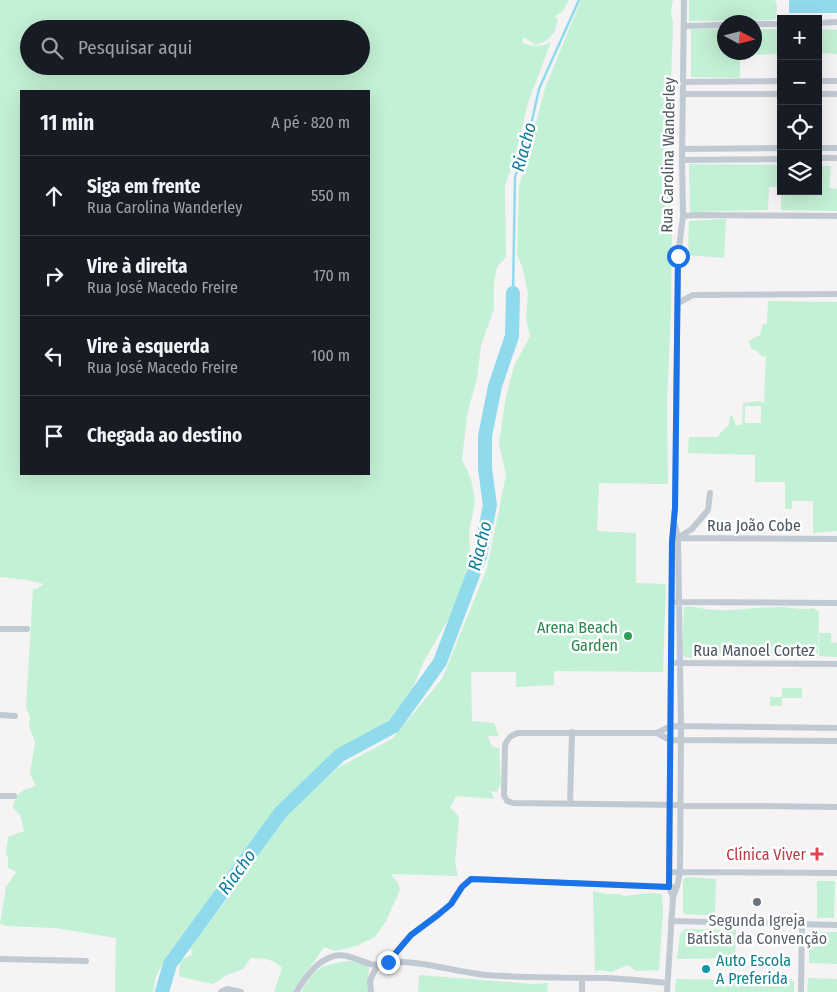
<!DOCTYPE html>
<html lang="pt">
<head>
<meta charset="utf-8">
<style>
  :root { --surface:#171b24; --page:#242831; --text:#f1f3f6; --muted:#9ea1a6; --line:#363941 }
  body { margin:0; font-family:"Fira Sans Condensed",sans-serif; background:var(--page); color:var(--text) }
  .controls { position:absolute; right:15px; top:15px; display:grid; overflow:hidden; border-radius:0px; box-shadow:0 5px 20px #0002 }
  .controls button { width:45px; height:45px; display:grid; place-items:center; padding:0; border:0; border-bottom:1px solid var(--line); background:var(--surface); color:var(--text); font:25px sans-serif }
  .compass { position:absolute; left:717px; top:15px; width:45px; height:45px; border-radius:50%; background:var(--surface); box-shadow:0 5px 20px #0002; rotate:97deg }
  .stop { position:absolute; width:15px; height:15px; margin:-11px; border:4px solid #1a73e8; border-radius:50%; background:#fff }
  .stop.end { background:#1a73e8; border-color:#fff; box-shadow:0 1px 5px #0008 }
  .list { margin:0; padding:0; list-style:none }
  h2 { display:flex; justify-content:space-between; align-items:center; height:65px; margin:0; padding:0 20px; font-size:21px }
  h2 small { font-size:16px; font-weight:400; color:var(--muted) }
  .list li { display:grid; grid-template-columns:32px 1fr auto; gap:15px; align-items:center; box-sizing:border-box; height:80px; padding:0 20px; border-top:1px solid var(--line) }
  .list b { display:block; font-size:19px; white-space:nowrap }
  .list p { margin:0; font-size:16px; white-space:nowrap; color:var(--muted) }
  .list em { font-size:16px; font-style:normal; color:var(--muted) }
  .icon { flex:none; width:28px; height:28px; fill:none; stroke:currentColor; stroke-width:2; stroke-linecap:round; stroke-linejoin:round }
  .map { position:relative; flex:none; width:837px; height:992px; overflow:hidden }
  .search { position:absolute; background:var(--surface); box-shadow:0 5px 20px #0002; left:20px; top:20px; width:350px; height:55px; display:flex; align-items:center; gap:12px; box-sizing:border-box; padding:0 18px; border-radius:28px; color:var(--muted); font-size:19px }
  .panel { position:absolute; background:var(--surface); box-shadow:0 5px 20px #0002; left:20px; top:90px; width:350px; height:385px; border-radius:0px }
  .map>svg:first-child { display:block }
</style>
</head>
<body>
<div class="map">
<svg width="837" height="992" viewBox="0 0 837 992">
  <rect width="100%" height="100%" fill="#f5f3f3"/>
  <!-- green -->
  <path fill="#c3f1d5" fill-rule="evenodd" d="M0,0H569L562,12L555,16L558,19C556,33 550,41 536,45L523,37V43C534,47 540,47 551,42L528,103L514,161L505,185L506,257L497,267L494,282V309L481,345L477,378L467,415L462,459L471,479L475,502L469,533L470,555L463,584L453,611L424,661L410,695L393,718L323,762L294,791L266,824L225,884L216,889L213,897L169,953L156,976L153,992H115L116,938L55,928L7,926L0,924L6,887L16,872L8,868V859L6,852L8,837L24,831L20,815L13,808C15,793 22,790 36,786L30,774L35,742L29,726L30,717L26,708L33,589H36L44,584L27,580L0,577ZM29,29H361V66H29ZM21,91H369V474H21Z
    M581,0H673L671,10L673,24L669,142V191L672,226L671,310L667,404L668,484L599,483L597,531L636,533V583L666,584L663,672L554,671V685L516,687V672H471L472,721L494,723L499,736H488L492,747L499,748L501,783L497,792L491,791L494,799L456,796L450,808L456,813L459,818L455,863L458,876L391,874L398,883L400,890L386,921L375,937L356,946L335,951L324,947C314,963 302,976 292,992H274L282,968C274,959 263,958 251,958L243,969L227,975L213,984L181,977L179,973L180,960L192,955L191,946L235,889L246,870L283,818L339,767L392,739L442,679L487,568L506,475L499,443L506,397L514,366L530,336L526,318L528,293L522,266L517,255L519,187L545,88Z
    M689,0H775L777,6L776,18L773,20L689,21Z
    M691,29H724V52H754L755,29H781V54L740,55V78L691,77Z
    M818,29L837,30V54L818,53Z
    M689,164L781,165V187H769L768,210L690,212Z
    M818,166H831L829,188L837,189V211L781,210V191H818Z
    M726,219L724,258L688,255L689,221Z
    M768,301L837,302V531L813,533V501H792V509H785V482H755V455L688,453L689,437H718L722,431L729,425L730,416L732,415L736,425H742L743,403L760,401L764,403L766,351L765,356L763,357L757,351L752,349L748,341L760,335L763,324H767ZM745,406H761V423H745Z
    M691,606C721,615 749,607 779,607C791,607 803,611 814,608L819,612L818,653L815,659L804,656L798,653C791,660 781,657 772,656C763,656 753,655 744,655C730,655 693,663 682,655L684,607Z
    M819,633H831V642L837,643V657L819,656Z
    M782,688H802V698H782V706H770V697H782Z
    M686,877L716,879L715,916L685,914L683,911V880Z
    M817,881H835L834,918H817Z
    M593,891L606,894H618L624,896L652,893L662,894L663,911L659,970L636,971L628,965L611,972L599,970L595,972Z
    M685,929L736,930L735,958L677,959L680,934Z
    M809,932H837V964L809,963Z
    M348,961L358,962L369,966L368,992H301C315,968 321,965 348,961Z
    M419,975L532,984L548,983L547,992H418Z
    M808,978L837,979V992H807Z
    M676,979L794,981V992H675Z"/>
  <!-- water -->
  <path fill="#90daee" d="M789,0H837V13H789Z"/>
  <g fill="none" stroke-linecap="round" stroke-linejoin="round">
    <!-- stream -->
    <path stroke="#90daee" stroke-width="2.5" d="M513,293L515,177L526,147L539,89L579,0"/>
    <!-- river -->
    <path stroke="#90daee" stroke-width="14" d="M162,992L170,964L281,812L340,755L394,726L440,662L480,556L490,505L485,469V436L495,386L512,336L513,293"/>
    <!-- minor -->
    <path stroke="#c1cad2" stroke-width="6" d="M818,23L837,22
      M754,24H781
      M684,26L724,25
      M818,81H837
      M683,82L781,81
      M683,94H781
      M818,94H837
      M818,148H837
      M682,149L781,148
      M818,158H837
      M682,160L781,159
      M683,216L696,215L837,216
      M678,303L693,295L837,294
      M679,537L692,529L708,510L710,493
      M676,539L678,538L837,539
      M676,602L837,603
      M0,629H27
      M676,663L837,664
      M0,715L15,716
      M657,733L671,726L837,728
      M837,741L670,740L657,733H518C511,735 508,738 505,745L504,795L507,801L513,803L837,807
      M0,796H14
      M570,804L572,732
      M669,872L837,873
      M673,897L669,887L672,542L675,508L678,256L683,216L682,160L684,0
      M671,921L837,925
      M0,959L86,961
      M388,962L411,935L451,904L462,887L471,879L673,887
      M221,992L227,989L241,992
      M296,992C305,978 316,961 334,956C350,952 366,966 378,965C381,965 385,962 389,962C422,960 454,972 486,975C526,978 567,978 607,978C627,979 647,981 667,983
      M371,992L370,981L377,965
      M582,992V979
      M667,992L673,897L677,887L680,872L681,727L678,538L675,525
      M801,992L802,924"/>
  </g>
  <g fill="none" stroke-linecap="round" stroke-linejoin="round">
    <!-- route -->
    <path stroke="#1a73e8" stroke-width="6" d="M388,962L411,935L438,915L451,904L462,887L471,879L669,887L672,542L675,508L678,256"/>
  </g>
  <!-- markers -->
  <circle fill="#2e9e5b" stroke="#fff" stroke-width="2" cx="628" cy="636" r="5"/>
  <path fill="#e0444e" stroke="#fff" stroke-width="2" d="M814.5 846.5h5v5h5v5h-5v5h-5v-5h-5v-5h5z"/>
  <circle fill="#6b7280" stroke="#fff" stroke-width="2" cx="757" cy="902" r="5"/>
  <circle fill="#0f9aa8" stroke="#fff" stroke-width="2" cx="706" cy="969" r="5"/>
  <g text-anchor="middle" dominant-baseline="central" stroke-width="5" stroke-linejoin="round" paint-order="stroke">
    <!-- street labels -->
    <g font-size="16" fill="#4a5661" stroke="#fff">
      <text transform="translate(668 155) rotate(-89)">Rua Carolina Wanderley</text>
      <text x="754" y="525">Rua João Cobe</text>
      <text x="754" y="650">Rua Manoel Cortez</text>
    </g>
    <!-- leisure labels -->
    <g font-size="16" fill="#27864d" stroke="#fff" text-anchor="end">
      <text x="618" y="627">Arena Beach<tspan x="618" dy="18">Garden</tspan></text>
    </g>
    <!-- health labels -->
    <g font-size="16" fill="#be3a42" stroke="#fff" text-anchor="end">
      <text x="806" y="854">Clínica Viver</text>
    </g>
    <!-- worship labels -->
    <g font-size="16" fill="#5b616d" stroke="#fff">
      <text x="757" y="920">Segunda Igreja<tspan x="757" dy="18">Batista da Convenção</tspan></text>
    </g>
    <!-- culture labels -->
    <g font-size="16" fill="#0d838f" stroke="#fff" text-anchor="start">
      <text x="716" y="960">Auto Escola<tspan x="716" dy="18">A Preferida</tspan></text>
    </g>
    <!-- water labels -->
    <g font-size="18" font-style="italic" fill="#0c7c9b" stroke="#fff">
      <text transform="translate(524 147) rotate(-75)">Riacho</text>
      <text transform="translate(480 546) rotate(-76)">Riacho</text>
      <text transform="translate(237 872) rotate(-54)">Riacho</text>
    </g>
  </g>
</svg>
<div class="controls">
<button>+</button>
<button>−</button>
<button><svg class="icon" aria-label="locate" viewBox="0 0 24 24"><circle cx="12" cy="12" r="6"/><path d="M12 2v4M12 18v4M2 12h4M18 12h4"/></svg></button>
<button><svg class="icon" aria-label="layers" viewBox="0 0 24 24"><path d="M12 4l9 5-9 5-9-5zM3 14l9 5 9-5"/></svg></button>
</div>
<svg class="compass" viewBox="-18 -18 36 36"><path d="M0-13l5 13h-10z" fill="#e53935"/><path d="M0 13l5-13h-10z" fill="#9ea1a6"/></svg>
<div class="stop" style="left:678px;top:256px"></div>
<div class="stop end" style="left:388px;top:962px"></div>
<div class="search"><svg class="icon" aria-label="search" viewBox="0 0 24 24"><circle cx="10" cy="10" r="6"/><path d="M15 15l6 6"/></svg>Pesquisar aqui</div>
<section class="panel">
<h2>11 min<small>A pé · 820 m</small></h2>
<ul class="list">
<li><svg class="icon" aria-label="ahead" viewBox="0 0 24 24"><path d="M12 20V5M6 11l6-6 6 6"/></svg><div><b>Siga em frente</b><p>Rua Carolina Wanderley</p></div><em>550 m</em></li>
<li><svg class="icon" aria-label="right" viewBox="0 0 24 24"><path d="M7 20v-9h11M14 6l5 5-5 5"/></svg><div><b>Vire à direita</b><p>Rua José Macedo Freire</p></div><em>170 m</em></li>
<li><svg class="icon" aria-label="left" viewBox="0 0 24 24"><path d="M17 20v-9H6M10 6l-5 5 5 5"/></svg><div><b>Vire à esquerda</b><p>Rua José Macedo Freire</p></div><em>100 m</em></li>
<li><svg class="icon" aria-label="arrive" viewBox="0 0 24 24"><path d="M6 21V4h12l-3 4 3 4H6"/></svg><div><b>Chegada ao destino</b></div></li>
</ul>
</section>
</div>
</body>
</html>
